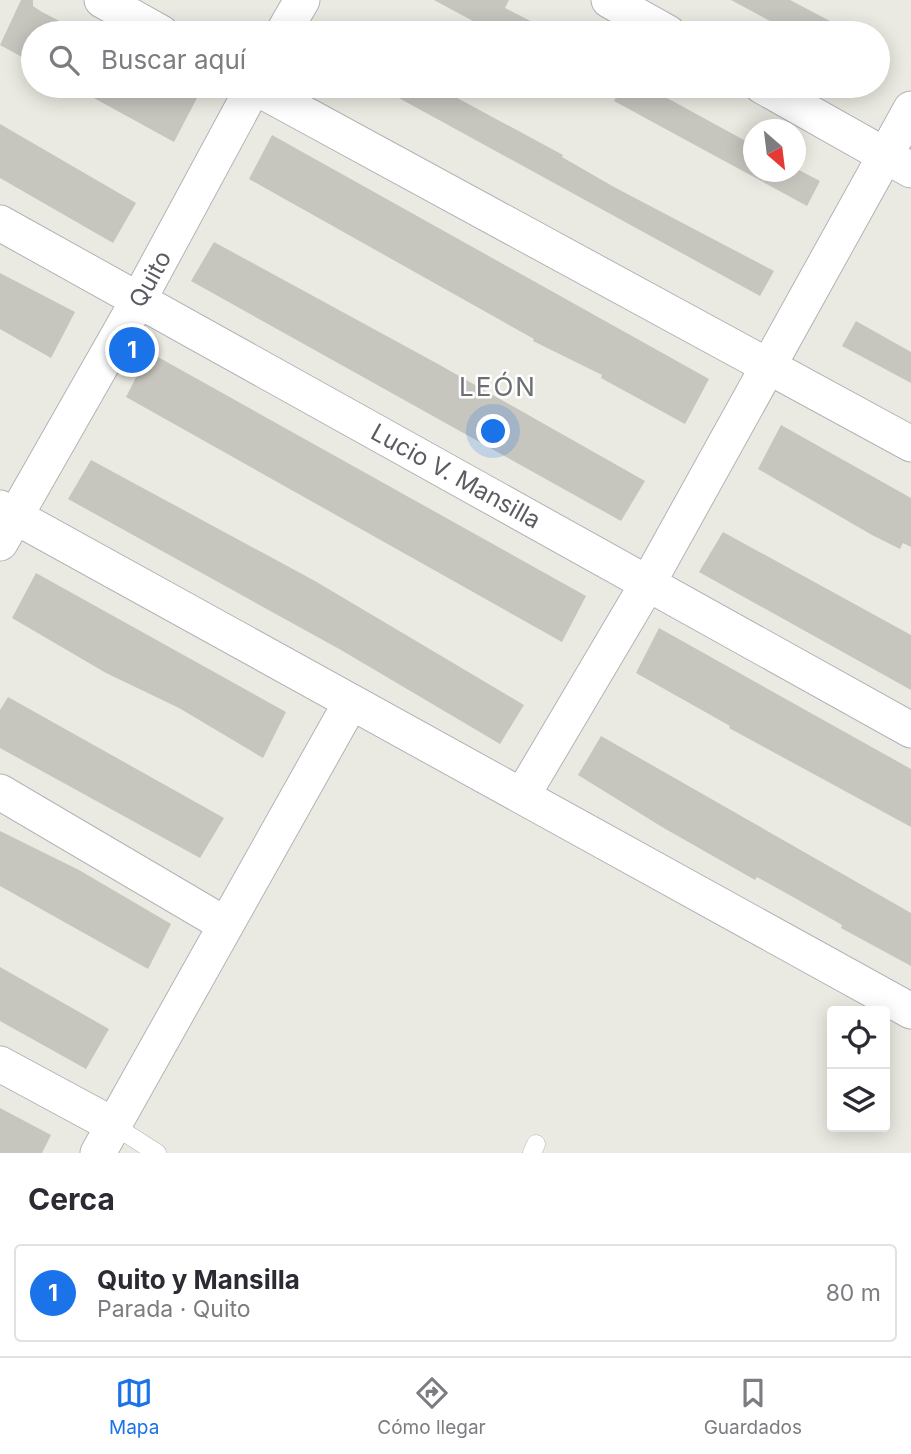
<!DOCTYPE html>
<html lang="es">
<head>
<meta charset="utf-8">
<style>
  :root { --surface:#fff; --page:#f7f7f7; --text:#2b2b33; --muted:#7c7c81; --line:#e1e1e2; --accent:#1a73e8 }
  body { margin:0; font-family:Inter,sans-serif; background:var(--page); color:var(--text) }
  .controls { position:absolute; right:21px; bottom:21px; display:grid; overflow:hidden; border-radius:7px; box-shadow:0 4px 18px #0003 }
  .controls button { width:63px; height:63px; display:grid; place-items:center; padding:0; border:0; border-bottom:2px solid var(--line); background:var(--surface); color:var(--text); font:35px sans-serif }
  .compass { position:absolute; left:743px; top:119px; width:63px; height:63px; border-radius:50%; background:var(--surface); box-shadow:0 4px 18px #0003; rotate:152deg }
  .you { position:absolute; left:494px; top:432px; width:24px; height:24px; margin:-18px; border:5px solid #fff; border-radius:50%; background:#1a73e8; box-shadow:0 0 0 10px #1a73e833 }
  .badge { display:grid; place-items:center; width:46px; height:46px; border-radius:50%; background:var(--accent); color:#fff; font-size:23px; font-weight:700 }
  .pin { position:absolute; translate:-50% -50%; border:4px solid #fff; box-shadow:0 2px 7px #0006 }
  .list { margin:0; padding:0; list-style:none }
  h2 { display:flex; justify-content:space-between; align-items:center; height:91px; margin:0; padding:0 28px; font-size:30px }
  h2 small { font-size:23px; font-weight:400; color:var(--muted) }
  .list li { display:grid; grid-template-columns:46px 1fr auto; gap:21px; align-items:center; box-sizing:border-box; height:98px; margin:0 14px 14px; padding:0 14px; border:2px solid var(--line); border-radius:7px }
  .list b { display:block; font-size:26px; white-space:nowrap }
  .list p { margin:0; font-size:23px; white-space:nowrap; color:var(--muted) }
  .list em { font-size:23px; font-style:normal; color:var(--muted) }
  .icon { flex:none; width:38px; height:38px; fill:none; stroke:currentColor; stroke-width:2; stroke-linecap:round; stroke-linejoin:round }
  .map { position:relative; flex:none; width:911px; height:1153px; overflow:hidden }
  .search { position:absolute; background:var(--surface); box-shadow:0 4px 18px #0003; left:21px; right:21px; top:21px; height:77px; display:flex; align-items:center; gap:18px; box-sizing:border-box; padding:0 24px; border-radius:38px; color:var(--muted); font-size:26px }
  .sheet { height:203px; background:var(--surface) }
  nav { display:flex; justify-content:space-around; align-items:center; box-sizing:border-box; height:98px; border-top:2px solid var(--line); background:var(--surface); font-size:19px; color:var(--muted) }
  nav a { display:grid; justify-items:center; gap:4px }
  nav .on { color:var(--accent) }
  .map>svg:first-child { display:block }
</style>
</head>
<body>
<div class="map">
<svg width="911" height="1153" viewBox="0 0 911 1153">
  <rect width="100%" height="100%" fill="#ebeae2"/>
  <!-- building -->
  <path fill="#c6c5be" d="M21,0H33V6L42,12L83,33H33V63L0,45Z
    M434,0H509L505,8L554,33H495Z
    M731,0H790L853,33H792Z
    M72,86H177L198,96L174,142Z
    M377,86H435L563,155L562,157L614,187L774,271L760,296Z
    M622,86H645L753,145V172H795V168L820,181L807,206L614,101Z
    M0,124L136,203L113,243L0,178Z
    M272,135L709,379L685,424L601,378L602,375L533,341L534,339L249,179Z
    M214,242L438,364L645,481L621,521L191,281Z
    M0,273L75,312L51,358L0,329Z
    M856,321L911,352V383L842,346Z
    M149,352L586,596L562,642L126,397Z
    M781,425L911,498V547L903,543L900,549L872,535L758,469Z
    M91,460L315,581L524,705L500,744L341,650L68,499Z
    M723,532L911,635V690L699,572Z
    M36,573L286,712L263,758L179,708L106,673L12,618Z
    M659,628L911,769V827L729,728L730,726L636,673Z
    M8,697L224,818L200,858L0,748V710Z
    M601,736L911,913V966L841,928L842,925L793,897L757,877L755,880L662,827L578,775Z
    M0,831L79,870L171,924L148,969L0,886Z
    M0,967L109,1029L86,1069L0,1021Z
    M0,1108L51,1135L42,1153H0Z"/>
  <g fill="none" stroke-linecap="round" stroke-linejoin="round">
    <defs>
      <path id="service" d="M113,1125L157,1153
        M532,1153L536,1144"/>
      <path id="minor" d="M102,0L161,33
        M609,0L668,33
        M283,33L302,0
        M253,86L911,444
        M762,86L911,170
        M0,223L911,730
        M0,508L911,1011
        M0,543L139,299L254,86
        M0,792L226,925
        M522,796L648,583L911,109
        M0,1064L113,1125
        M98,1153L350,704"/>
    </defs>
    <!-- service casing -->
    <use href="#service" stroke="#b2b3b8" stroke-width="19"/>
    <!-- minor casing -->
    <use href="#minor" stroke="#b2b3b8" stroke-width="37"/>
    <!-- service -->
    <use href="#service" stroke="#fff" stroke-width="18"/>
    <!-- minor -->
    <use href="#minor" stroke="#fff" stroke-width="35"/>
  </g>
  <g text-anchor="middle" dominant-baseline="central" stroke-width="5" stroke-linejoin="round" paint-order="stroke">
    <!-- street labels -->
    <g font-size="24" fill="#5a5c61" stroke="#fff">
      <text transform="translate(150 279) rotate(-61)">Quito</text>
      <text transform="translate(456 476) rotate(29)">Lucio V. Mansilla</text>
    </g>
    <!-- neighbourhood labels -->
    <g font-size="26" letter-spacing="2" fill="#6b6e72" stroke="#fff">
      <text x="498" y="386">LEÓN</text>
    </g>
  </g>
</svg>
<div class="controls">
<button><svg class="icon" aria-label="locate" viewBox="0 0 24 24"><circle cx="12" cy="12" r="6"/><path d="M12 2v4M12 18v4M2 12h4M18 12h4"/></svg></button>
<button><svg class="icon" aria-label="layers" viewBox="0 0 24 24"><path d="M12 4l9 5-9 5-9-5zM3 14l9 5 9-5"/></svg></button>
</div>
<svg class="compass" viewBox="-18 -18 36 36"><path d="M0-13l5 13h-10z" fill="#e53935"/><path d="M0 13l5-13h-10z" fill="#7c7c81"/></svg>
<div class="you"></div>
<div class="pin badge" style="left:132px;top:350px">1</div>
<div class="search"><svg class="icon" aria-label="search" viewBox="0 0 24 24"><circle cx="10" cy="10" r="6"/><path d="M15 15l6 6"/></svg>Buscar aquí</div>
</div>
<section class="sheet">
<h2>Cerca<small></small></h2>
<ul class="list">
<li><span class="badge">1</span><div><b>Quito y Mansilla</b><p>Parada · Quito</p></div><em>80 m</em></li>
</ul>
</section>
<nav>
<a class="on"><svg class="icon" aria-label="map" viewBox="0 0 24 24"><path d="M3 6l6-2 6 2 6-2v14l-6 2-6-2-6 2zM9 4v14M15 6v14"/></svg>Mapa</a>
<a><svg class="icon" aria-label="directions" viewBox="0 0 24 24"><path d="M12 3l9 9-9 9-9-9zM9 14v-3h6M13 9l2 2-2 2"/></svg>Cómo llegar</a>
<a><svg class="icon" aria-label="saved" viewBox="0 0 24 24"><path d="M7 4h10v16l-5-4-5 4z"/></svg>Guardados</a>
</nav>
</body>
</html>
